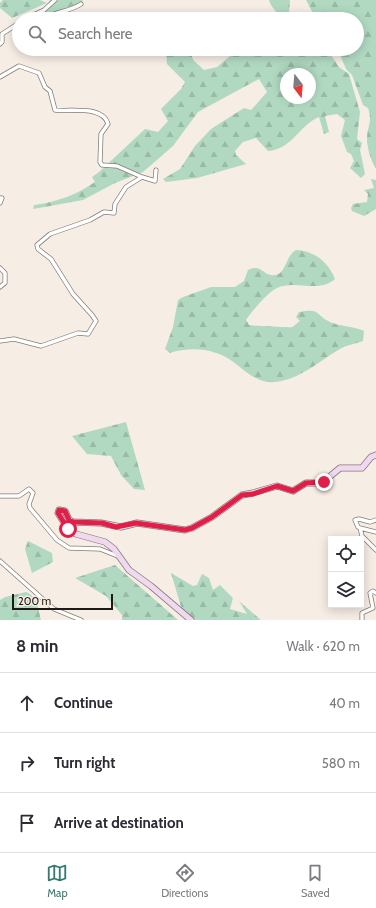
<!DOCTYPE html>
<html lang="en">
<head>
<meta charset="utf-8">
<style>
  :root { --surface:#fff; --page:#f2f2f3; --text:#2b2b33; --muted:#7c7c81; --line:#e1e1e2; --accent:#347a70 }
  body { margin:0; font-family:Cabin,sans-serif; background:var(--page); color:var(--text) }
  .controls { position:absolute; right:12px; bottom:12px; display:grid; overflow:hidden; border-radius:0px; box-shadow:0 2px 10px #0003 }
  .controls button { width:36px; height:36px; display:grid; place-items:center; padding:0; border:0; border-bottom:1px solid var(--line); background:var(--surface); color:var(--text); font:20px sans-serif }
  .compass { position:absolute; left:280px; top:68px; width:36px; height:36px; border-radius:50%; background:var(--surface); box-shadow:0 2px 10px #0003; rotate:164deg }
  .scale { position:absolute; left:12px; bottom:10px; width:101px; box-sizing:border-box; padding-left:4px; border:2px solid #1c1916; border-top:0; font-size:11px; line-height:14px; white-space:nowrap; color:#1c1916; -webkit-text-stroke:3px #f6ede5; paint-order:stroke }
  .stop { position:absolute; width:12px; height:12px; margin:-9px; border:3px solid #e11d48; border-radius:50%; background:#fff }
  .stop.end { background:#e11d48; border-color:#fff; box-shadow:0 1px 4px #0008 }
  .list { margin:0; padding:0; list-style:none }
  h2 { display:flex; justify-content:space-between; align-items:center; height:52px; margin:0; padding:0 16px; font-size:17px }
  h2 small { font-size:13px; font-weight:400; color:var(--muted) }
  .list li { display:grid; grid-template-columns:26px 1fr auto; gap:12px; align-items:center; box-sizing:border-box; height:60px; padding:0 16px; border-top:1px solid var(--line) }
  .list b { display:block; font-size:15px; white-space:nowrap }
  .list em { font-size:13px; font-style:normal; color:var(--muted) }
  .icon { flex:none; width:22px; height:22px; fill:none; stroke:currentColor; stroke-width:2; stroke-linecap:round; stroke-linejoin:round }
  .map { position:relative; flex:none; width:376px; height:620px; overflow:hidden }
  .search { position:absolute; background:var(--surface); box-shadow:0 2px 10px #0003; left:12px; right:12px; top:12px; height:44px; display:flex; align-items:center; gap:10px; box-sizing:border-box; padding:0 14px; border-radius:22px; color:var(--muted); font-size:15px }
  .sheet { height:232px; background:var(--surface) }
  nav { display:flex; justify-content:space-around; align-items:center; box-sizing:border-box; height:56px; border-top:1px solid var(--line); background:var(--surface); font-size:11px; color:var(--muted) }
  nav a { display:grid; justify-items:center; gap:2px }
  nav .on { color:var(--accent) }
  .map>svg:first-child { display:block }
</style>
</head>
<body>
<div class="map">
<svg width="376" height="620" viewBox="0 0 376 620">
  <defs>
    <pattern id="forest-firs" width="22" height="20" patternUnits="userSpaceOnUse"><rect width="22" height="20" fill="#b1d9c2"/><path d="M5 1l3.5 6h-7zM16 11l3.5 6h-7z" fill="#98baa6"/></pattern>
  </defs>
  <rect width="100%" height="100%" fill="#f6ede5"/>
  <!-- forest -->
  <path fill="url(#forest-firs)" fill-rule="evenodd" d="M3,0H40L47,3L12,18L0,8V3Z
    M50,0H83L75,5L44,15Z
    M269,0H290L289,12L291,19H279C277,11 271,7 269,0Z
    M306,0H376V169C371,161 367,148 367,139C367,126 373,122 368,108L363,105L352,75L346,69L340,55L333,49H357V19H316Z
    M166,49H190L193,60L204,70L217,67L238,49H327L339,67L349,74L360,112L357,139L362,143L360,150L365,174L361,178L350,168L354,161L351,154L347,152L341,136L345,120L337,114L325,116L329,132L324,134L319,117C299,125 293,149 268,151L256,138L243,142L235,151L236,155L246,164L197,178L166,182L163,179L180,169L195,146L211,129L244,108L251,110L267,92L259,79L198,112L173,146L143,172L115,183L83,200L33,209L34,205C57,202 76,195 95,182L92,177L99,172L145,129L158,132L168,121L161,109L181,89L185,82L167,64ZM286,74H310V98H286Z
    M371,179L376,180V209L364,216L352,211L351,208L353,204L367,202L368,194L364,190L374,188Z
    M296,250C315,251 328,262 335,279C318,294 295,279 277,288C267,293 252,311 246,320L249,325C253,326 291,328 293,327C295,325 298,322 300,321L296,317L299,312C321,308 314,314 330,322C338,326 353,326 364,331L363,341C355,344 346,345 340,349C319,361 300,380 274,382C256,384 243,368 229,359C211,348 189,347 170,353L165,349L173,327L178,300L183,297L211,287H235L244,281L248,270C262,263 263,277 275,275C286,274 286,255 296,250Z
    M126,422L145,490L134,489L121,475L111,456L87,454L72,436Z
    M28,541L52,553L53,562L32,573L25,549Z
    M115,565L178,620H122V615L106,596L75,578Z
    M171,573L193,586L197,585L202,574L209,578L213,590L220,585L233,598L230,609L247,614L239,601L261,620H196L182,610Z
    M26,592C38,597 38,608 41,620H0V600L5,597Z"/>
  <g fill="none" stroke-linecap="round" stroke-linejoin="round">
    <defs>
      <path id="minor" d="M44,10L55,0
        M25,19L44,10L37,19
        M44,19C56,11 69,12 81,4
        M0,44L2,42V34L19,23
        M0,77L19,66L39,73L45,87L50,91L55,110C70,112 103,105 108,124L101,134L100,162L102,165L117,166L142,177
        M0,198H2L0,203
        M0,268L5,273V283L0,287
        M0,341L14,339L41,346L78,333L88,334L96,321L92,315L73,294L51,259L38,249L37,245L50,234L90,220L104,212L114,213L115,204L126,187L142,177L155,181L156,170
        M0,496H19L29,489L33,493L29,504L30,508L57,540L69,548L100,549L120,557
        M376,520L370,522L359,519L355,520L358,527L360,528L362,536L376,550
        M360,528L376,532
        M0,561L54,609L81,620
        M362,620V613L373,608L370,593L373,591L376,593"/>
      <path id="secondary" d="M191,620L151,586L129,570L114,549L105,542L76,534L68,529L58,513L59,510L65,511L69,520L73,522L101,523L121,527L137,523L185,530L192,528L212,517L242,495L253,493L277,486L293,491L306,483H322L340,468H362L371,457L376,455"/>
    </defs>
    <!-- minor casing -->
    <use href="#minor" stroke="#857d75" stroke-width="5"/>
    <!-- secondary casing -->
    <use href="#secondary" stroke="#857d75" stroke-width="7"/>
    <!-- minor -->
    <use href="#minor" stroke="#fff" stroke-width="3.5"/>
    <!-- secondary -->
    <use href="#secondary" stroke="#f0d8f1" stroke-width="5.5"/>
  </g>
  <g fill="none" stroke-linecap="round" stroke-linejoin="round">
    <!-- route -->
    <path stroke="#e11d48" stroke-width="5" d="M68,529L58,513L59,510L65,511L69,520L73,522L102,523L116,527L136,523L185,530L192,528L212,517L242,495L253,494L277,486L293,491L306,483L324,482"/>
  </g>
</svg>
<div class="controls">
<button><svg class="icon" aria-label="locate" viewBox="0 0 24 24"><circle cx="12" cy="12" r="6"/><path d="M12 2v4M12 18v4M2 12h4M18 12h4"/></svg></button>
<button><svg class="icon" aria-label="layers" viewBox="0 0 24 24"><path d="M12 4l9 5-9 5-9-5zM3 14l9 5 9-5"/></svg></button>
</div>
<svg class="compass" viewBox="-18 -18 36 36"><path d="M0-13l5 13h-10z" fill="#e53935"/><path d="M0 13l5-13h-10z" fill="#7c7c81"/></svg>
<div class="scale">200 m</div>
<div class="stop" style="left:68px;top:529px"></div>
<div class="stop end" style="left:324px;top:482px"></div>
<div class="search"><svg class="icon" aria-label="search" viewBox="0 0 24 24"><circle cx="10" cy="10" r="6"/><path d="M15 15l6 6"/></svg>Search here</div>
</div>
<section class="sheet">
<h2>8 min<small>Walk · 620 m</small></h2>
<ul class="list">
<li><svg class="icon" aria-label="ahead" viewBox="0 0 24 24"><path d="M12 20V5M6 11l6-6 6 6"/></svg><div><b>Continue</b></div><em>40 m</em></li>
<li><svg class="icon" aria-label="right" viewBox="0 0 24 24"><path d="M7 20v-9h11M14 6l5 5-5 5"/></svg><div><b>Turn right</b></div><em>580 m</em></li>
<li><svg class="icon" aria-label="arrive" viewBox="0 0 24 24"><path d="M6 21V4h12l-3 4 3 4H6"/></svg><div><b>Arrive at destination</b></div></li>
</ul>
</section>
<nav>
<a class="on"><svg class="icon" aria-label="map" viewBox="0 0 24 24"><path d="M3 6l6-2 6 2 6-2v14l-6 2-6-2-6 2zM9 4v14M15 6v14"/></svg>Map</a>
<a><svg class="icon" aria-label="directions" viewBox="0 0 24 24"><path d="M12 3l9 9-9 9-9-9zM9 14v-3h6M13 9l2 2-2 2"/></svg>Directions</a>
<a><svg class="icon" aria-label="saved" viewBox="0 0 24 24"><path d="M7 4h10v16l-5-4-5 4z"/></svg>Saved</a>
</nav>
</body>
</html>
